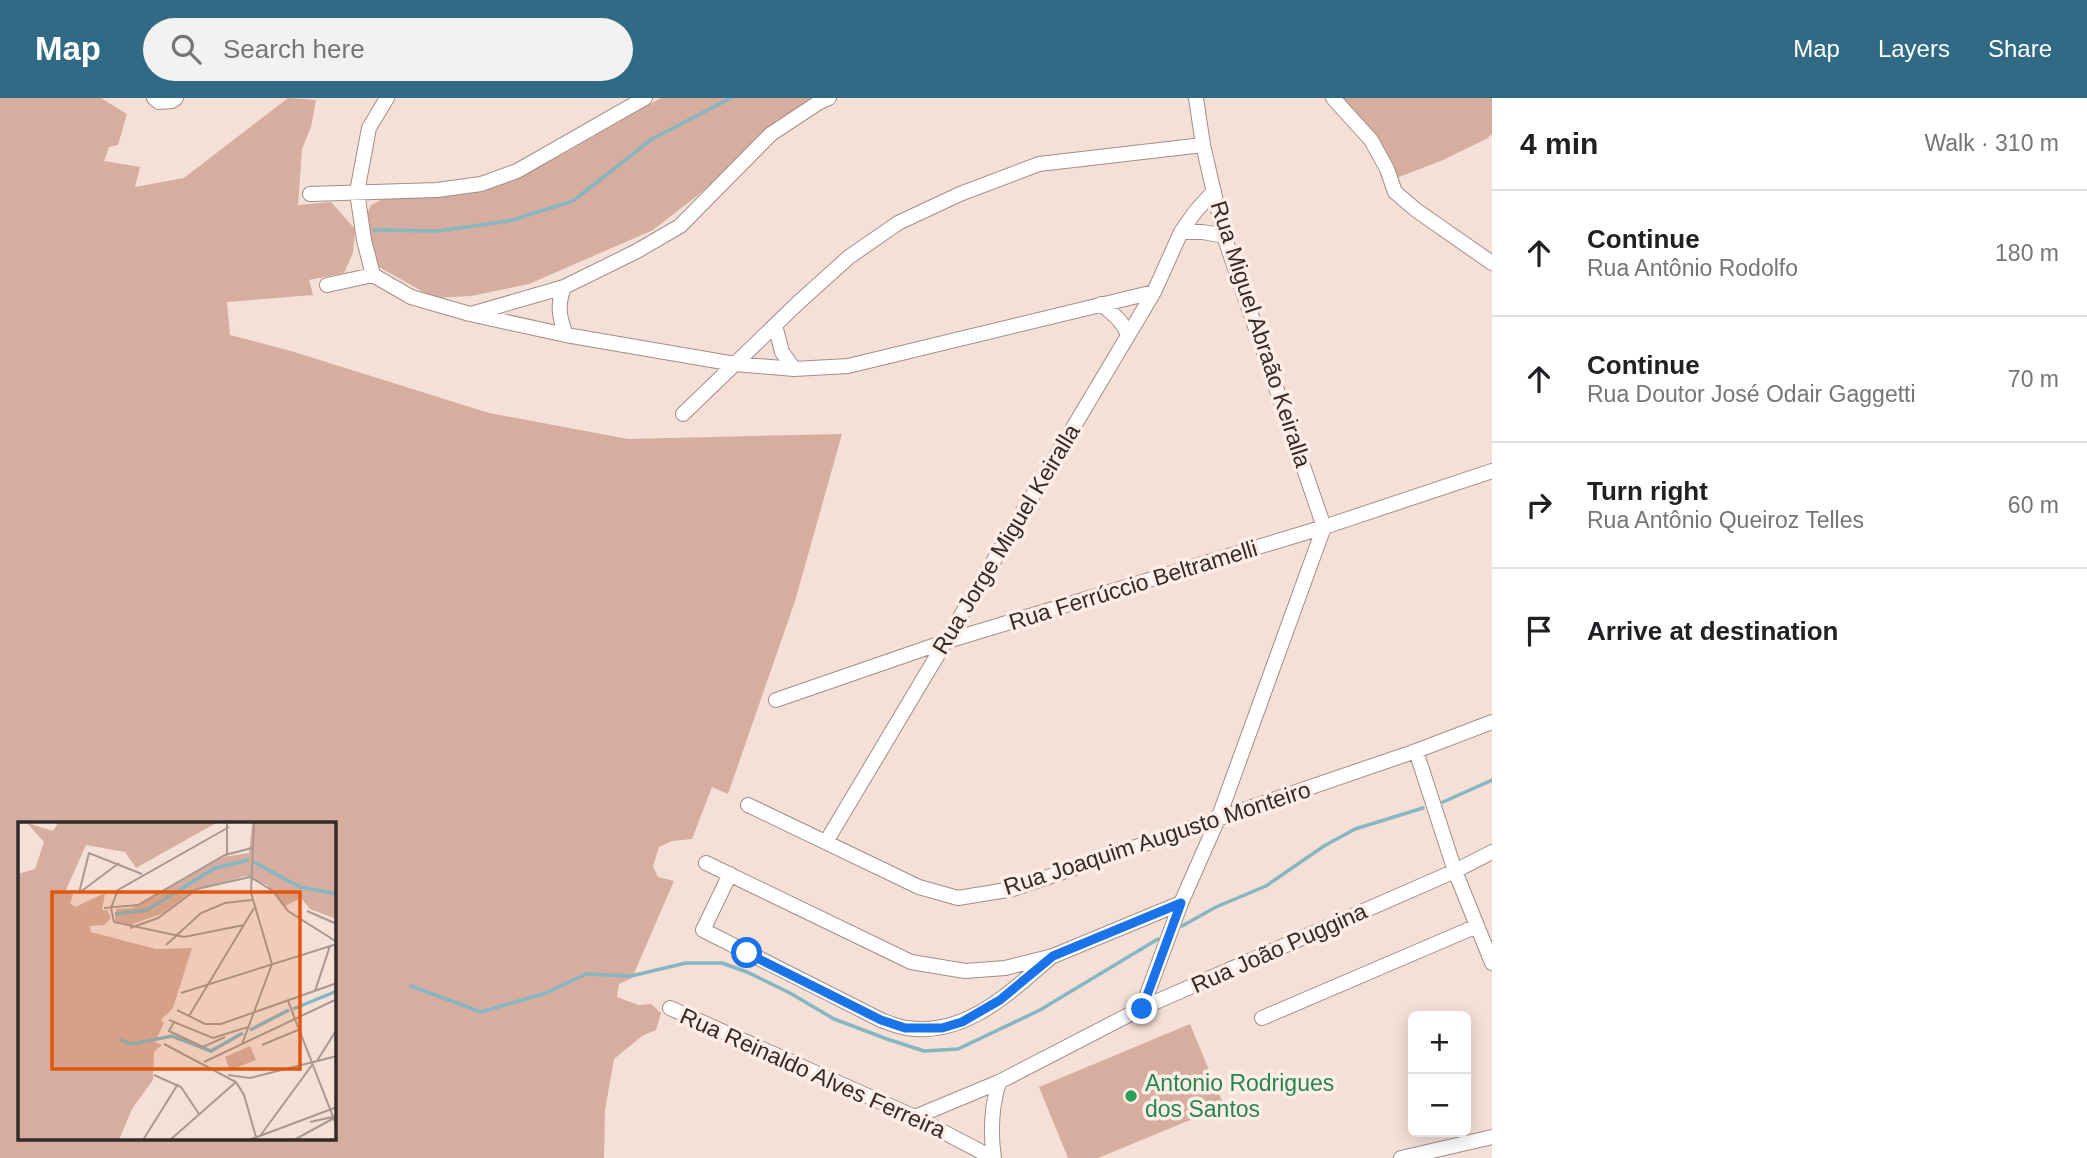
<!DOCTYPE html>
<html lang="en">
<head>
<meta charset="utf-8">
<style>
  :root { --surface:#fff; --page:#f2f2f2; --text:#202124; --muted:#757577; --line:#e0e0e0; --accent:#316a84 }
  body { margin:0; font-family:Arial,sans-serif; background:var(--page); color:var(--text) }
  .controls { position:absolute; right:21px; bottom:21px; display:grid; overflow:hidden; border-radius:10px; box-shadow:0 4px 18px #0003 }
  .controls button { width:63px; height:63px; display:grid; place-items:center; padding:0; border:0; border-bottom:2px solid var(--line); background:var(--surface); color:var(--text); font:35px sans-serif }
  .stop { position:absolute; width:21px; height:21px; margin:-16px; border:5px solid #1a73e8; border-radius:50%; background:#fff }
  .stop.end { background:#1a73e8; border-color:#fff; box-shadow:0 2px 7px #0008 }
  .list { margin:0; padding:0; list-style:none }
  h2 { display:flex; justify-content:space-between; align-items:center; height:91px; margin:0; padding:0 28px; font-size:30px }
  h2 small { font-size:23px; font-weight:400; color:var(--muted) }
  .list li { display:grid; grid-template-columns:46px 1fr auto; gap:21px; align-items:center; box-sizing:border-box; height:126px; padding:0 28px; border-top:2px solid var(--line) }
  .list b { display:block; font-size:26px; white-space:nowrap }
  .list p { margin:0; font-size:23px; white-space:nowrap; color:var(--muted) }
  .list em { font-size:23px; font-style:normal; color:var(--muted) }
  .icon { flex:none; width:38px; height:38px; fill:none; stroke:currentColor; stroke-width:2; stroke-linecap:round; stroke-linejoin:round }
  .map { position:relative; flex:none; width:1492px; height:1060px; overflow:hidden }
  header { display:flex; align-items:center; gap:42px; box-sizing:border-box; height:98px; padding:0 35px; background:var(--accent); color:#fff }
  header strong { font-size:33px }
  nav { display:flex; gap:38px; margin-inline-start:auto; font-size:24px }
  .search { width:490px; height:63px; background:var(--page); display:flex; align-items:center; gap:18px; box-sizing:border-box; padding:0 24px; border-radius:38px; color:var(--muted); font-size:26px }
  main { display:flex }
  aside { flex:1; background:var(--surface) }
  .map>svg:first-child { display:block }
</style>
</head>
<body>
<header>
<strong>Map</strong>
<div class="search"><svg class="icon" aria-label="search" viewBox="0 0 24 24"><circle cx="10" cy="10" r="6"/><path d="M15 15l6 6"/></svg>Search here</div>
<nav><a>Map</a><a>Layers</a><a>Share</a></nav>
</header>
<main>
<div class="map">
<svg width="1492" height="1060" viewBox="0 0 1492 1060">
  <rect width="100%" height="100%" fill="#f5e0d8"/>
  <!-- green -->
  <path fill="#d6ad9e" fill-rule="evenodd" d="M0,0H101L127,16L118,47L109,49L104,63L140,69L135,89L184,80L288,0L316,2L311,29L302,51L298,107L331,104L355,131L353,155L344,175L309,182L313,197L227,204L230,237L291,253L489,315L628,341L842,336L795,503L728,696L712,689L692,741L672,743L659,749L653,768L658,779L674,783L632,880L619,886L617,899L638,907L651,906L661,915L656,932L642,938L614,961L605,1012L604,1060H0ZM19,726H334V1041H19Z
    M661,0H823L653,132L529,186L471,198L434,200L379,169L365,121L371,107L385,100L516,80L569,53Z
    M1331,0H1492V36L1486,41L1443,62L1399,79Z
    M1190,926L1224,1008L1098,1060H1068L1039,989Z"/>
  <g fill="none" stroke-linecap="round" stroke-linejoin="round">
    <!-- stream -->
    <path stroke="#85b6c1" stroke-width="3.5" d="M374,132L438,133L509,123L573,103L652,41L731,0
      M1443,704L1492,682
      M1182,828L1216,809L1266,788L1324,748L1355,731L1423,710
      M411,888L481,914L546,895L586,876L631,878L686,865H722L747,874L790,895L834,921L887,941L924,953L958,951L1040,912L1158,841"/>
    <defs>
      <path id="street" d="M154,0L159,4L172,3L176,0
        M387,0L369,30L357,94L364,142L373,177L411,199L470,216L566,237L735,266L794,271L848,268L1154,194
        M1333,0L1371,42L1387,71L1395,94L1416,112L1492,165
        M310,96L437,92L481,86L517,73L645,0
        M1181,134H1203L1224,138
        M327,187L373,177
        M564,189C557,207 559,219 566,237
        M1101,206C1112,215 1123,223 1128,237
        M471,216L564,189L637,153L680,128L771,36L818,5L829,0
        M775,227L782,254L794,271
        M683,316L799,204L849,159L898,125L960,96L1039,66L1203,47
        M776,602L944,544L1324,429L1492,373
        M1416,653L1455,773L1492,865
        M748,707L919,789L958,800L1013,791L1416,653L1492,624
        M826,744L1154,194L1181,134L1195,114L1214,93
        M706,765L911,864L965,873L1005,870L1053,858L1181,805
        M730,776L703,832L881,922C889,925 898,929 907,930C965,939 1009,895 1049,861
        M670,910L915,1019L993,1060
        M1142,910L1181,805L1218,721L1324,429L1224,138L1203,47L1196,0
        M1262,920L1477,828
        M915,1019L999,984L1142,910L1455,773L1492,754
        M994,1060C990,1033 991,1010 999,984
        M1401,1060L1492,1039"/>
    </defs>
    <!-- street casing -->
    <use href="#street" stroke="#a28e87" stroke-width="16"/>
    <!-- street -->
    <use href="#street" stroke="#fff" stroke-width="14"/>
  </g>
  <g fill="none" stroke-linecap="round" stroke-linejoin="round">
    <!-- route -->
    <path stroke="#1a73e8" stroke-width="9" d="M747,855L881,922L905,930H942L962,924L1000,902L1053,858L1181,805L1142,911"/>
  </g>
  <!-- markers -->
  <circle fill="#2e9e5b" stroke="#ffeee7" stroke-width="2.5" cx="1131" cy="998" r="7"/>
  <g text-anchor="middle" dominant-baseline="central" stroke-width="7" stroke-linejoin="round" paint-order="stroke">
    <!-- street labels -->
    <g font-size="23" fill="#332b28" stroke="#ffeee7">
      <text transform="translate(1261 236) rotate(72)">Rua Miguel Abraão Keiralla</text>
      <text transform="translate(1006 441) rotate(-59)">Rua Jorge Miguel Keiralla</text>
      <text transform="translate(1133 487) rotate(-17)">Rua Ferrúccio Beltramelli</text>
      <text transform="translate(1157 740) rotate(-18)">Rua Joaquim Augusto Monteiro</text>
      <text transform="translate(1279 850) rotate(-24)">Rua João Puggina</text>
      <text transform="translate(813 975) rotate(24)">Rua Reinaldo Alves Ferreira</text>
    </g>
    <!-- leisure labels -->
    <g font-size="23" fill="#27864d" stroke="#ffeee7" text-anchor="start">
      <text x="1145" y="985">Antonio Rodrigues<tspan x="1145" dy="26">dos Santos</tspan></text>
    </g>
  </g>
  <!-- overview -->
  <g transform="translate(18 724)">
    <rect width="318" height="318" fill="#f5e0d8"/>
    <path d="M9,1L35,9L40,1H198L118,46L107,30L68,23L48,68L55,73L52,81L57,85L87,71L84,88H89L93,96L86,103L72,104L73,110L138,127L174,126L155,186L143,198L146,201L137,220L144,223L136,230L135,258L114,287L101,318H0V52L17,47L26,20ZM234,1H318V97L292,87L283,76L267,84L249,63L228,54L174,69L143,92L112,103L97,99L98,87L114,86L205,35L231,31ZM232,224L238,238L212,248L207,235Z" fill="#d6ad9e"/>
    <path fill="none" stroke="#85b6c1" stroke-width="3.5" d="M236,40L282,65L319,72M97,92L129,88L197,46L231,38M275,187L319,169M232,208L271,188M102,218L114,222L154,214L193,229L225,211"/>
    <path fill="none" stroke="#a79892" stroke-width="2" d="M209,1V32M61,71L71,31L124,52M61,71L101,41M86,86L120,83L207,33L234,26M289,89L319,102M96,100L93,86L100,68L211,5M96,100L166,115L226,103M112,106L140,96L179,67L232,55L255,69L270,89L319,120M148,123L183,91L207,81L234,78M297,169L312,124M163,171L319,122M270,179L319,305M159,188L187,202H203L319,161M171,194L236,86M151,198L195,216L230,205M156,200L151,209L185,225L207,215M146,222L218,260L226,273L238,315M224,222L254,142L233,71L236,1M244,223L280,208M299,239L319,207M186,240L319,177M136,253L163,265L181,292M210,253L232,256L319,234M292,300L319,294M242,314L294,243M125,318L160,262M152,318L218,260M231,318L319,285M276,318L316,296"/>
    <path fill="#df570d" fill-opacity="0.15" stroke="#df570d" stroke-width="3.5" d="M34,70H282V247H34Z"/>
    <rect width="318" height="318" fill="none" stroke="#332b28" stroke-width="3.5"/>
  </g>
</svg>
<div class="controls">
<button>+</button>
<button>−</button>
</div>
<div class="stop" style="left:747px;top:855px"></div>
<div class="stop end" style="left:1142px;top:911px"></div>
</div>
<aside>
<h2>4 min<small>Walk · 310 m</small></h2>
<ul class="list">
<li><svg class="icon" aria-label="ahead" viewBox="0 0 24 24"><path d="M12 20V5M6 11l6-6 6 6"/></svg><div><b>Continue</b><p>Rua Antônio Rodolfo</p></div><em>180 m</em></li>
<li><svg class="icon" aria-label="ahead" viewBox="0 0 24 24"><path d="M12 20V5M6 11l6-6 6 6"/></svg><div><b>Continue</b><p>Rua Doutor José Odair Gaggetti</p></div><em>70 m</em></li>
<li><svg class="icon" aria-label="right" viewBox="0 0 24 24"><path d="M7 20v-9h11M14 6l5 5-5 5"/></svg><div><b>Turn right</b><p>Rua Antônio Queiroz Telles</p></div><em>60 m</em></li>
<li><svg class="icon" aria-label="arrive" viewBox="0 0 24 24"><path d="M6 21V4h12l-3 4 3 4H6"/></svg><div><b>Arrive at destination</b></div></li>
</ul>
</aside>
</main>
</body>
</html>
